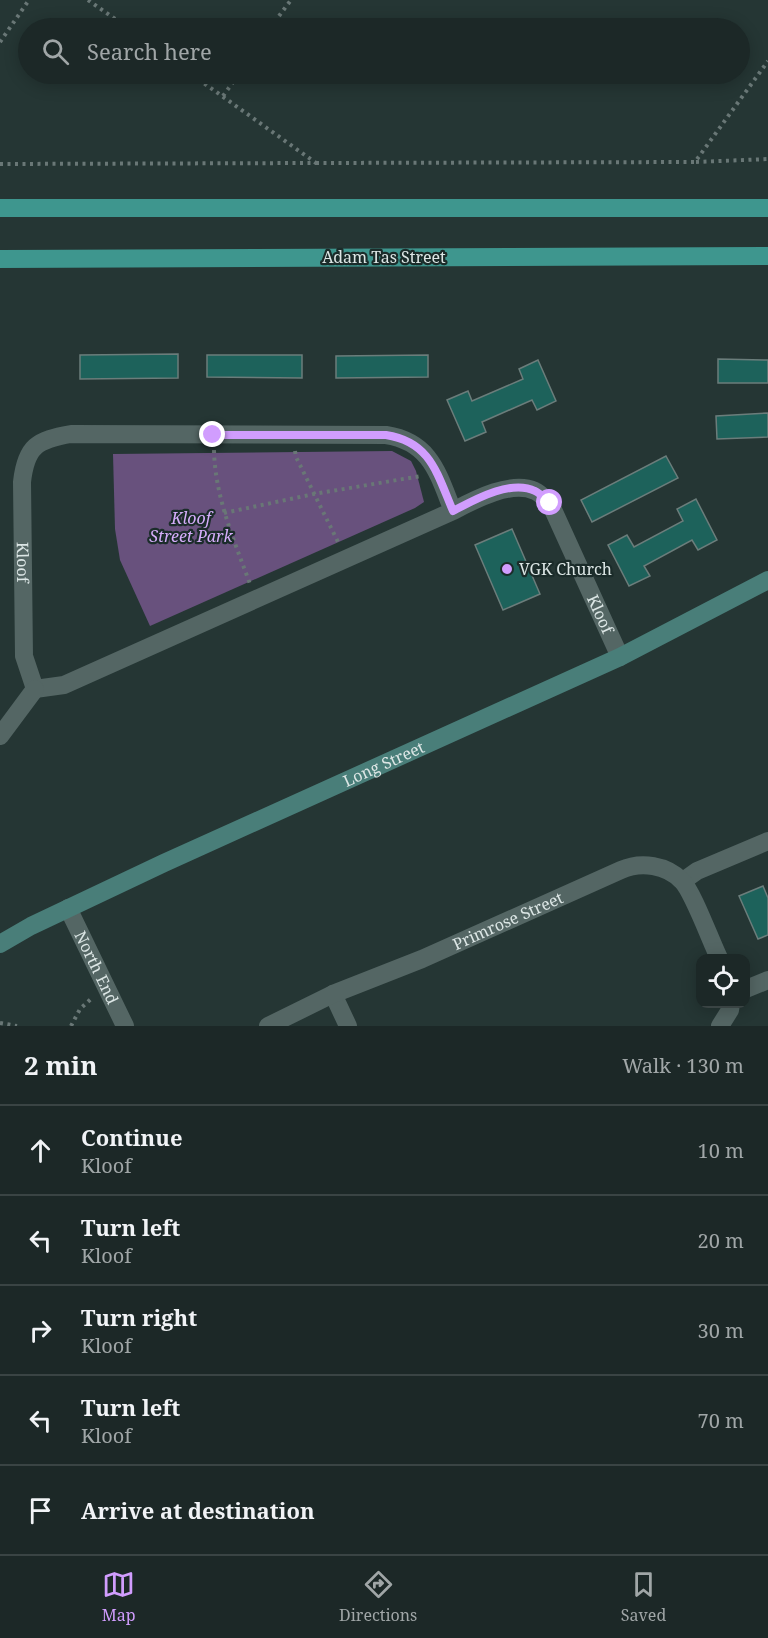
<!DOCTYPE html>
<html lang="en">
<head>
<meta charset="utf-8">
<style>
  :root { --surface:#1c2827; --page:#25302f; --text:#f1f3f6; --muted:#a0a6a7; --line:#3a4444; --accent:#d19dfe }
  body { margin:0; font-family:"Noto Serif",serif; background:var(--page); color:var(--text) }
  .controls { position:absolute; right:18px; bottom:18px; display:grid; overflow:hidden; border-radius:12px; box-shadow:0 3px 15px #0003 }
  .controls button { width:54px; height:54px; display:grid; place-items:center; padding:0; border:0; border-bottom:2px solid var(--line); background:var(--surface); color:var(--text); font:30px sans-serif }
  .stop { position:absolute; width:18px; height:18px; margin:-14px; border:4px solid #d19dfe; border-radius:50%; background:#fff }
  .stop.end { background:#d19dfe; border-color:#fff; box-shadow:0 2px 6px #0008 }
  .list { margin:0; padding:0; list-style:none }
  h2 { display:flex; justify-content:space-between; align-items:center; height:78px; margin:0; padding:0 24px; font-size:26px }
  h2 small { font-size:20px; font-weight:400; color:var(--muted) }
  .list li { display:grid; grid-template-columns:39px 1fr auto; gap:18px; align-items:center; box-sizing:border-box; height:90px; padding:0 24px; border-top:2px solid var(--line) }
  .list b { display:block; font-size:22px; white-space:nowrap }
  .list p { margin:0; font-size:20px; white-space:nowrap; color:var(--muted) }
  .list em { font-size:20px; font-style:normal; color:var(--muted) }
  .icon { flex:none; width:33px; height:33px; fill:none; stroke:currentColor; stroke-width:2; stroke-linecap:round; stroke-linejoin:round }
  .map { position:relative; flex:none; width:768px; height:1026px; overflow:hidden }
  .search { position:absolute; background:var(--surface); box-shadow:0 3px 15px #0003; left:18px; right:18px; top:18px; height:66px; display:flex; align-items:center; gap:15px; box-sizing:border-box; padding:0 21px; border-radius:33px; color:var(--muted); font-size:22px }
  .sheet { height:528px; background:var(--surface) }
  nav { display:flex; justify-content:space-around; align-items:center; box-sizing:border-box; height:84px; border-top:2px solid var(--line); background:var(--surface); font-size:16px; color:var(--muted) }
  nav a { display:grid; justify-items:center; gap:3px }
  nav .on { color:var(--accent) }
  .map>svg:first-child { display:block }
</style>
</head>
<body>
<div class="map">
<svg width="768" height="1026" viewBox="0 0 768 1026">
  <rect width="100%" height="100%" fill="#253634"/>
  <!-- green -->
  <path fill="#68517d" d="M392,451L411,461L416,471L424,502L415,508L150,626L120,560L115,529L113,454Z"/>
  <!-- building -->
  <path fill="#1d625b" stroke="#6b7d7b" stroke-width="1.5" d="M178,354V378L80,379V355Z
    M207,355H302V378L207,377Z
    M428,355V377L336,378V356Z
    M718,359L768,360V383H718Z
    M538,360L556,401L537,410L532,400L482,422L486,432L465,441L447,400L468,391L472,401L523,379L519,369Z
    M768,413V437L717,439L716,416Z
    M666,456L678,478L592,522L581,500Z
    M696,499L717,540L698,550L692,540L644,566L650,576L629,586L608,545L627,535L634,547L683,521L677,509Z
    M512,529L540,594L503,610L475,545Z
    M763,886L768,898V935L758,939L739,896Z"/>
  <g fill="none" stroke-linecap="round" stroke-linejoin="round">
    <!-- path -->
    <path stroke="#697776" stroke-width="4" stroke-dasharray="3 4.5" stroke-linecap="butt" d="M88,0L128,28
      M270,28L291,0
      M0,42L29,0
      M223,96L239,74
      M696,162L768,159
      M316,163L695,162L768,61
      M0,164L316,163L191,74
      M214,450C215,497 234,540 250,584
      M295,451L296,457L339,544
      M224,513L314,494L421,476
      M0,1023L17,1026
      M71,1026L80,1009L92,998"/>
    <!-- street -->
    <g stroke="#546664" stroke-width="18">
      <path id="s1" d="M453,511C438,474 431,442 386,435L71,434C37,440 26,446 22,482L24,656L35,689L64,685L453,511C474,500 511,480 535,491C540,493 545,499 550,503L620,657"/>
      <path d="M0,736L35,689"/>
      <path d="M683,881L697,871L768,841"/>
      <path id="s2" d="M68,908L125,1026"/>
      <path d="M746,989L768,980"/>
      <path d="M333,994L348,1026"/>
      <path id="s3" d="M268,1026L333,994L422,959L621,870C641,861 667,865 682,881C693,892 711,942 719,958"/>
      <path d="M720,1026L730,1010L731,1004"/>
    </g>
    <!-- secondary -->
    <path stroke="#497e79" stroke-width="18" id="s4" d="M0,944L31,926L164,863L620,657L768,580"/>
    <!-- primary -->
    <path stroke="#3e968e" stroke-width="18" d="M0,208H768
      M0,259L768,256"/>
  </g>
  <g fill="none" stroke-linecap="round" stroke-linejoin="round">
    <!-- route -->
    <path stroke="#d19dfe" stroke-width="8" d="M213,435H386C431,442 437,474 453,511C474,500 511,479 535,491C540,493 545,499 550,503"/>
  </g>
  <!-- markers -->
  <circle fill="#d19dfe" stroke="#1b2c2a" stroke-width="2" cx="507" cy="569" r="6"/>
  <g text-anchor="middle" dominant-baseline="central" stroke-width="4.5" stroke-linejoin="round" paint-order="stroke">
    <!-- street labels -->
    <g font-size="16" fill="#dce6e5" stroke="#1b2c2a">
      <text x="384" y="257">Adam Tas Street</text>
      <text stroke="none"><textPath href="#s1" startOffset="580">Kloof</textPath></text>
      <text stroke="none"><textPath href="#s1" startOffset="1392">Kloof</textPath></text>
      <text stroke="none"><textPath href="#s4" startOffset="424">Long Street</textPath></text>
      <text stroke="none"><textPath href="#s3" startOffset="262">Primrose Street</textPath></text>
      <text stroke="none"><textPath href="#s2" startOffset="66">North End</textPath></text>
    </g>
    <!-- park labels -->
    <g font-size="16" font-style="italic" fill="#d5adfa" stroke="#1b2c2a">
      <text x="191" y="518">Kloof<tspan x="191" dy="18">Street Park</tspan></text>
    </g>
    <!-- poi labels -->
    <g font-size="16" fill="#dce6e5" stroke="#1b2c2a" text-anchor="start">
      <text x="519" y="569">VGK Church</text>
    </g>
  </g>
</svg>
<div class="controls">
<button><svg class="icon" aria-label="locate" viewBox="0 0 24 24"><circle cx="12" cy="12" r="6"/><path d="M12 2v4M12 18v4M2 12h4M18 12h4"/></svg></button>
</div>
<div class="stop" style="left:550px;top:503px"></div>
<div class="stop end" style="left:213px;top:435px"></div>
<div class="search"><svg class="icon" aria-label="search" viewBox="0 0 24 24"><circle cx="10" cy="10" r="6"/><path d="M15 15l6 6"/></svg>Search here</div>
</div>
<section class="sheet">
<h2>2 min<small>Walk · 130 m</small></h2>
<ul class="list">
<li><svg class="icon" aria-label="ahead" viewBox="0 0 24 24"><path d="M12 20V5M6 11l6-6 6 6"/></svg><div><b>Continue</b><p>Kloof</p></div><em>10 m</em></li>
<li><svg class="icon" aria-label="left" viewBox="0 0 24 24"><path d="M17 20v-9H6M10 6l-5 5 5 5"/></svg><div><b>Turn left</b><p>Kloof</p></div><em>20 m</em></li>
<li><svg class="icon" aria-label="right" viewBox="0 0 24 24"><path d="M7 20v-9h11M14 6l5 5-5 5"/></svg><div><b>Turn right</b><p>Kloof</p></div><em>30 m</em></li>
<li><svg class="icon" aria-label="left" viewBox="0 0 24 24"><path d="M17 20v-9H6M10 6l-5 5 5 5"/></svg><div><b>Turn left</b><p>Kloof</p></div><em>70 m</em></li>
<li><svg class="icon" aria-label="arrive" viewBox="0 0 24 24"><path d="M6 21V4h12l-3 4 3 4H6"/></svg><div><b>Arrive at destination</b></div></li>
</ul>
</section>
<nav>
<a class="on"><svg class="icon" aria-label="map" viewBox="0 0 24 24"><path d="M3 6l6-2 6 2 6-2v14l-6 2-6-2-6 2zM9 4v14M15 6v14"/></svg>Map</a>
<a><svg class="icon" aria-label="directions" viewBox="0 0 24 24"><path d="M12 3l9 9-9 9-9-9zM9 14v-3h6M13 9l2 2-2 2"/></svg>Directions</a>
<a><svg class="icon" aria-label="saved" viewBox="0 0 24 24"><path d="M7 4h10v16l-5-4-5 4z"/></svg>Saved</a>
</nav>
</body>
</html>
